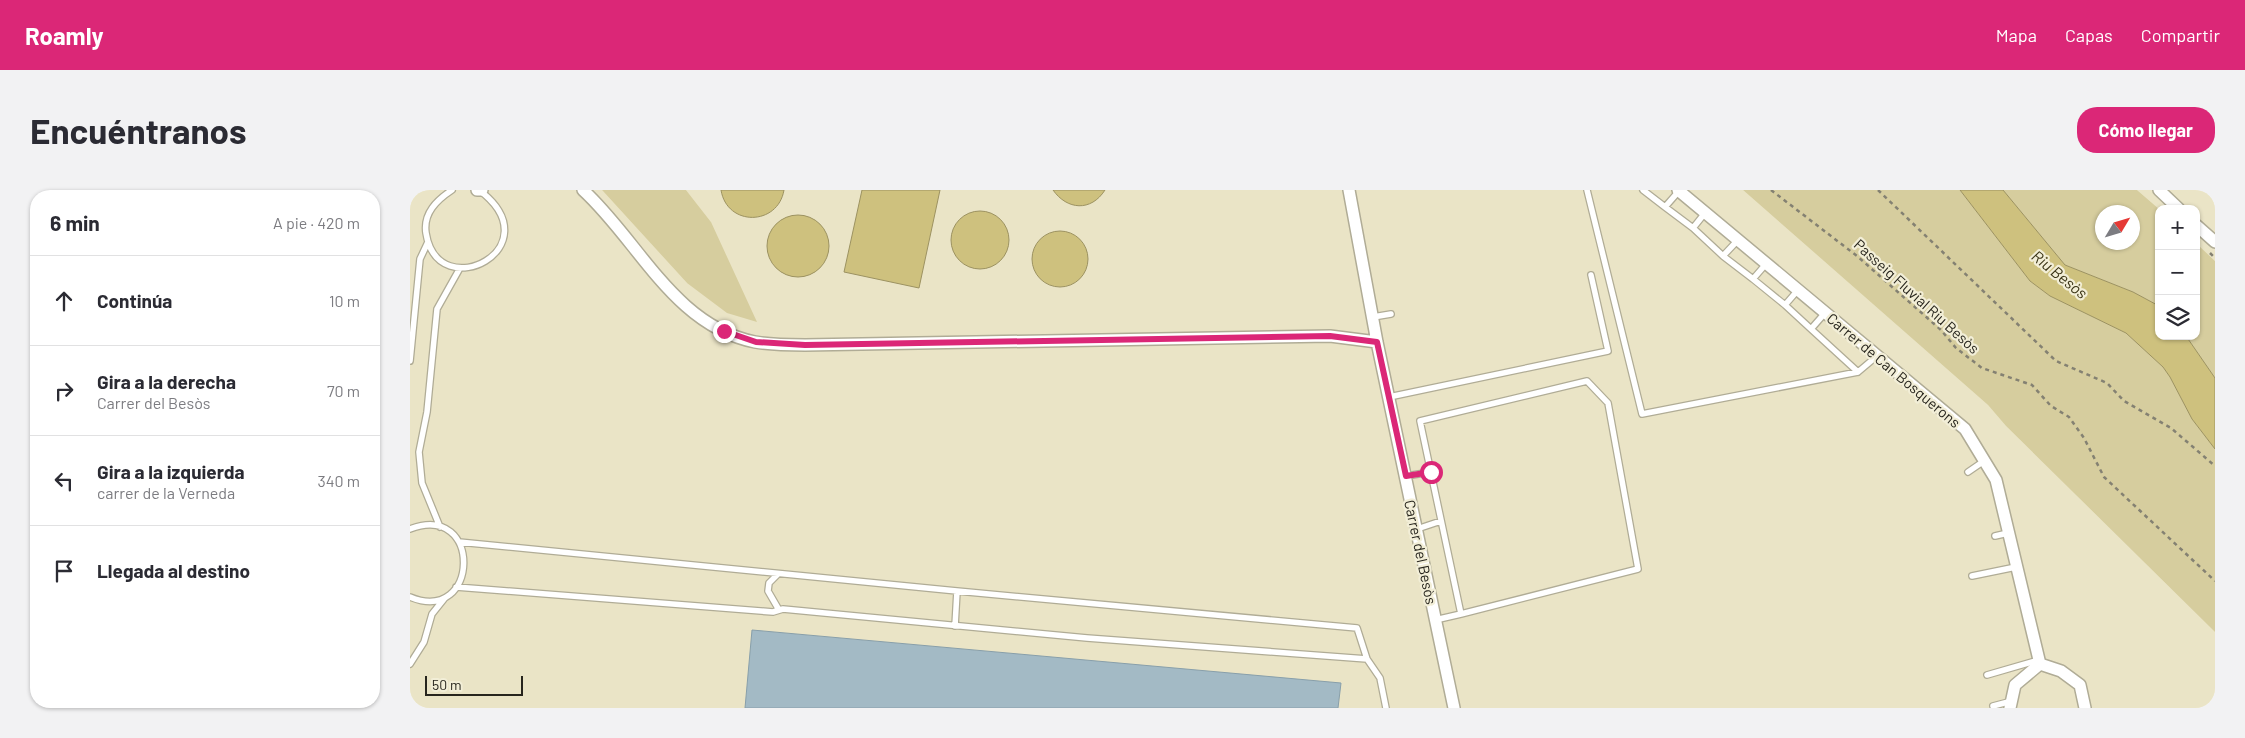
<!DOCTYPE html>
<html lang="es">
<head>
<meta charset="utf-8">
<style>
  :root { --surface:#fff; --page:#f2f2f3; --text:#2b2b33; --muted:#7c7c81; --line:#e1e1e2; --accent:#db2777 }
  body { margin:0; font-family:Barlow,sans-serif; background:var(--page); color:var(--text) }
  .controls { position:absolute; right:15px; top:15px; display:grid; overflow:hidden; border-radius:10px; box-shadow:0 1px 4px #0004 }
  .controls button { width:45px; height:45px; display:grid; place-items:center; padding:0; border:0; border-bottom:1px solid var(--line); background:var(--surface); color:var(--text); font:25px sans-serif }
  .compass { position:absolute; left:1685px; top:15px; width:45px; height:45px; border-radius:50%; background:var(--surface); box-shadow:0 1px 4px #0004; rotate:52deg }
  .scale { position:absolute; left:15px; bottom:12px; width:98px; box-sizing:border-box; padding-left:5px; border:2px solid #27251d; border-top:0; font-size:14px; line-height:18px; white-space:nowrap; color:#27251d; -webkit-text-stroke:4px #f2eed7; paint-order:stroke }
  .stop { position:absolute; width:15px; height:15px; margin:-11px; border:4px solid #db2777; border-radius:50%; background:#fff }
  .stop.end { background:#db2777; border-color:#fff; box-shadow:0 1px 5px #0008 }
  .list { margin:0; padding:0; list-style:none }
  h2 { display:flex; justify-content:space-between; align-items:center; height:65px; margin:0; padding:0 20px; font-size:21px }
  h2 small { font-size:16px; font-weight:400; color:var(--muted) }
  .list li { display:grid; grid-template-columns:32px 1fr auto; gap:15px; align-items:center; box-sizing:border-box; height:90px; padding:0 20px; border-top:1px solid var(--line) }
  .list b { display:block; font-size:19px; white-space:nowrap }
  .list p { margin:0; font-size:16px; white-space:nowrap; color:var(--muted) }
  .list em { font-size:16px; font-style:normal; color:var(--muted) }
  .icon { flex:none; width:28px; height:28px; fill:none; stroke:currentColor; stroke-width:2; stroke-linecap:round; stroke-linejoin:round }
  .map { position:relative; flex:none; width:1805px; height:518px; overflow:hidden; border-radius:20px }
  header { display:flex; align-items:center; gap:30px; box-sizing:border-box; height:70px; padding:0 25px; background:var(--accent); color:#fff }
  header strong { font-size:24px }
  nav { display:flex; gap:28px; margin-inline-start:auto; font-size:18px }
  .intro { display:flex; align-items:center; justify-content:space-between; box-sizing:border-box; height:120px; padding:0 30px }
  h1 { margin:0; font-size:35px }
  .button { padding:12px 22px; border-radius:20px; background:var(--accent); color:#fff; font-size:18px; font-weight:700 }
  main { display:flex; gap:30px; padding:0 30px }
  aside { flex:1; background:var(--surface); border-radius:20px; box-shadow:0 1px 4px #0004 }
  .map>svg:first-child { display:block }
</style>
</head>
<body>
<header>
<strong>Roamly</strong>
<nav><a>Mapa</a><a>Capas</a><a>Compartir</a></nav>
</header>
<div class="intro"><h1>Encuéntranos</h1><a class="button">Cómo llegar</a></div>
<main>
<aside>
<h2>6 min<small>A pie · 420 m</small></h2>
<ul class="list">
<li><svg class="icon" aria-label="ahead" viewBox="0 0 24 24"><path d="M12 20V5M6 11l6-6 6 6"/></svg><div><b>Continúa</b></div><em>10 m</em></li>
<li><svg class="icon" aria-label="right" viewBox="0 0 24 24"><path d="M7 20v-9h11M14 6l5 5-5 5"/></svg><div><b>Gira a la derecha</b><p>Carrer del Besòs</p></div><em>70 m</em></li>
<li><svg class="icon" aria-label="left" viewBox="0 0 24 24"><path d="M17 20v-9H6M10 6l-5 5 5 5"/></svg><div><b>Gira a la izquierda</b><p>carrer de la Verneda</p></div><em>340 m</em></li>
<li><svg class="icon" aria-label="arrive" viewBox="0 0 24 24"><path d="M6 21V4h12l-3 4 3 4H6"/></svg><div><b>Llegada al destino</b></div></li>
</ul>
</aside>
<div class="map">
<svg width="1805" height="518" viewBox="0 0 1805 518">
  <rect width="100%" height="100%" fill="#f2eed7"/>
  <!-- built -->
  <path fill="#eae4c6" d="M0,0H192L277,93L301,32L276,0H1333L1578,215L1596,236L1805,442V518H0Z
    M1727,0H1805V71L1786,53V19H1749Z"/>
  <!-- green -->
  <path fill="#d6cd9e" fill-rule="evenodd" d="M192,0H276L301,32L347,132L317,123L277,93Z
    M1333,0H1550L1620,91L1640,106L1716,143L1753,177L1760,187L1782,229L1805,259V442L1596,236L1578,215Z
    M1593,0H1727L1749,19V116L1723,102L1655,75ZM1692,22H1722V52H1692Z
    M1786,53L1805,71V188L1776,146H1786Z"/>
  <!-- water -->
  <path fill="#cec17e" stroke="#9c9261" d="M311,0H374C368,36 317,37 311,0Z
    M452,0H530L509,98L434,82Z
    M643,0H695C681,22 657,20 643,0Z
    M1550,0H1593L1655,75L1723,102L1749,116V146H1776L1805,188V259L1782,229L1760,187L1753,177L1716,143L1640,106L1620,91Z
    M541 50a29 29 0 1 1 58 0a29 29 0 1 1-58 0Z
    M357 56a31 31 0 1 1 62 0a31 31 0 1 1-62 0Z
    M622 69a28 28 0 1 1 56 0a28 28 0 1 1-56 0Z"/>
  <!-- building -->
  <path fill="#a3bac5" stroke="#889faa" d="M342,440L931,493L928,518H335Z"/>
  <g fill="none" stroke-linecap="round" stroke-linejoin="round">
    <defs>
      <path id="service" d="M42,0C27,10 13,23 16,43C28,118 145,57 69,0
        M1177,0L1232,224L1448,182L1467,166
        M1233,0L1255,17L1269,1
        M1255,17L1283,38L1295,23
        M1283,38L1313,66L1328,50
        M1313,66L1343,89L1356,74
        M1343,89L1375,115L1388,100
        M1375,115L1401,139L1415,123
        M963,127L981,124
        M1401,139L1448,182
        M0,171L10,69L18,52
        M979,207L1198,161L1181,85
        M1558,282L1574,271
        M996,286L1021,282
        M30,337L12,293L9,262L17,222L27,119L50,78
        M0,339C73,311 70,436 0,407
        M1007,339L1031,331
        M1585,346L1598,343
        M368,384L359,393L358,401L369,420
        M1562,386L1606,377
        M46,397L363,422L373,419L677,448L957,469L947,438L547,401L49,352
        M1025,430L1051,424L1010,231L1177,191L1198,213L1228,379L1051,424
        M545,436L547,401
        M957,469L970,488L976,518
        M0,474L14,452L22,424L34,409
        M1577,485L1629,470
        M1583,516L1602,511"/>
      <path id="minor" d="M67,0H72
        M173,0C229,51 264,136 345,152C361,155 379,155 395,155L920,146L967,152
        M939,0L967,152L1044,518
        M1268,0L1555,239L1586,290L1630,474
        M1749,0L1769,19
        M1786,35L1805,52
        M1600,518L1605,495L1630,474L1651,481L1670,495L1675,518"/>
    </defs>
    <!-- service casing -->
    <use href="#service" stroke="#b0ac96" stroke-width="8"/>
    <!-- minor casing -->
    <use href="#minor" stroke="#b0ac96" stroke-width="14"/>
    <!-- path -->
    <path stroke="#848172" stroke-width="2.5" stroke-dasharray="4 4" stroke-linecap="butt" d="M1361,0L1447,66L1531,140L1546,158L1572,178L1622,195L1641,216L1659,227L1674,248L1694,287L1805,391
      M1468,0L1646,171L1697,193L1714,211L1761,238L1805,276
      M1800,63L1805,68"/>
    <!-- service -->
    <use href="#service" stroke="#fff" stroke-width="5.5"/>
    <!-- minor -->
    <use href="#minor" stroke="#fff" stroke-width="11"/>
  </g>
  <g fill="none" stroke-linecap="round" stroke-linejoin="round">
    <!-- route -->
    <path stroke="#db2777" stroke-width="6" d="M314,141L346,152L395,155L920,146L967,152L996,286L1021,282"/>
  </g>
  <g text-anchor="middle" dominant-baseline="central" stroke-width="4.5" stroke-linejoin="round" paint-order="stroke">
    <!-- street labels -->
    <g font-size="15" fill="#27251d" stroke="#f2eed7">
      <text transform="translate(1507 106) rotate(42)">Passeig Fluvial Riu Besòs</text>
      <text transform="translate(1484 180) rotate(40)">Carrer de Can Bosquerons</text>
      <text transform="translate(1011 362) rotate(78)">Carrer del Besòs</text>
    </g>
    <!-- water labels -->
    <g font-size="16" font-style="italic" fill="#3a3416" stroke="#f2eed7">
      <text transform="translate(1650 84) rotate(39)">Riu Besòs</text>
    </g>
  </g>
</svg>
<div class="controls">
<button>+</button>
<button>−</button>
<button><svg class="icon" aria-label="layers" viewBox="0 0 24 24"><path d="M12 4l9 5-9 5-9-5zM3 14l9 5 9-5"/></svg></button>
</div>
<svg class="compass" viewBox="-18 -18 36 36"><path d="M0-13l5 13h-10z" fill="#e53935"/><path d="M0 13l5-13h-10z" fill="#7c7c81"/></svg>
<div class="scale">50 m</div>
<div class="stop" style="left:1021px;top:282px"></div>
<div class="stop end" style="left:314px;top:141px"></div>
</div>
</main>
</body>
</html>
